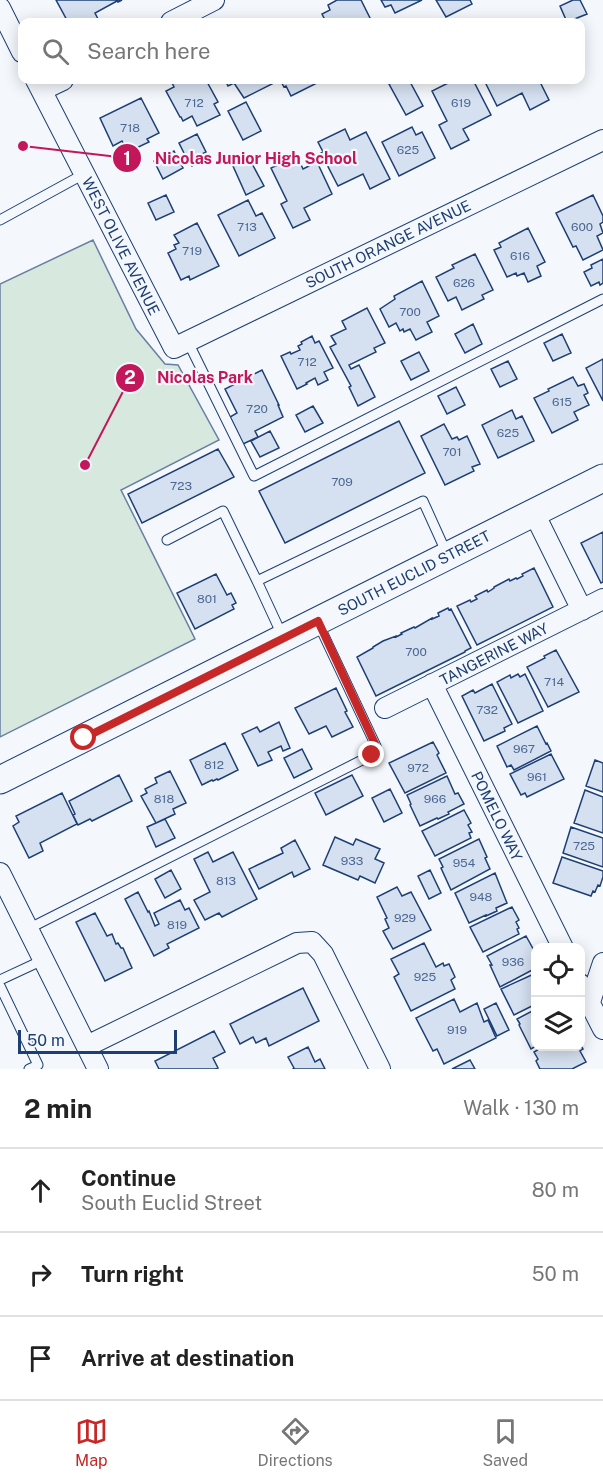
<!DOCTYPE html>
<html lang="en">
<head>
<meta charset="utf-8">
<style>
  :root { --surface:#fff; --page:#f2f2f2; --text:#222; --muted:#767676; --line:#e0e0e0; --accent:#c62828 }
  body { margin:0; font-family:"Public Sans",sans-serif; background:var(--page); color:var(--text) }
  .controls { position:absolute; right:18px; bottom:18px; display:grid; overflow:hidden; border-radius:12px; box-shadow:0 3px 15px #0003 }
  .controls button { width:54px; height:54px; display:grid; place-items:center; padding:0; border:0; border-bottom:2px solid var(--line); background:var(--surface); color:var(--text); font:30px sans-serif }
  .scale { position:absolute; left:18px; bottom:15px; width:159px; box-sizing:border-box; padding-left:6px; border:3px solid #1d3f73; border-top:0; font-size:16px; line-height:21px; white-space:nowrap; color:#1d3f73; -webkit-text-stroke:4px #f4f7fb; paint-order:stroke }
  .stop { position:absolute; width:18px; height:18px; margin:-14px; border:4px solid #c62828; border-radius:50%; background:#fff }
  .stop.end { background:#c62828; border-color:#fff; box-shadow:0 2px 6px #0008 }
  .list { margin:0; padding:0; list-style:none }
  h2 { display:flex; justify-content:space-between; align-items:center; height:78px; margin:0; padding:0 24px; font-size:26px }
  h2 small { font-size:20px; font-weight:400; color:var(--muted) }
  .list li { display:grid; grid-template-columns:39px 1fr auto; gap:18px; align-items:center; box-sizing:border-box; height:84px; padding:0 24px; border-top:2px solid var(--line) }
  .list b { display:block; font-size:22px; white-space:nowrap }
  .list p { margin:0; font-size:20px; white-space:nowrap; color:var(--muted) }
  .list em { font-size:20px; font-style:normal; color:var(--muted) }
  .icon { flex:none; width:33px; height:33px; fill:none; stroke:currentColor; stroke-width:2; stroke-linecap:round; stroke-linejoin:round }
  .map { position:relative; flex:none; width:603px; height:1069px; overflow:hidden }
  .search { position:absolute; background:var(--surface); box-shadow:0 3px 15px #0003; left:18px; right:18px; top:18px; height:66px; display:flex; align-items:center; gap:15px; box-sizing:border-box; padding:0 21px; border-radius:12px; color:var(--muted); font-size:22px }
  .sheet { height:330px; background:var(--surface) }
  nav { display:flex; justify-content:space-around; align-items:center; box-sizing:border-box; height:84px; border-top:2px solid var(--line); background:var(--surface); font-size:16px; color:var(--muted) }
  nav a { display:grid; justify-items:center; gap:3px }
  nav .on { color:var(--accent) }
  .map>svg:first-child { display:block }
</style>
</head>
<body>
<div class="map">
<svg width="603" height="1069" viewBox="0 0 603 1069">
  <rect width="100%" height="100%" fill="#f4f7fb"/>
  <!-- park -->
  <path fill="#d7e8df" stroke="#687fa3" stroke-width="1.5" d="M93,240L136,329L165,364L178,365L219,440L121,490L195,639L0,737V284Z"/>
  <!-- building -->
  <path fill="#d5e0f0" stroke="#1d3f73" stroke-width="1.5" d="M56,0H122L118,2L117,1L95,13L98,19L90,22H68Z
    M337,0H361L372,22H326L322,14L330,10L328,5Z
    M381,0H422L395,13L391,5L385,7Z
    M436,0H470L472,4L446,17Z
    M573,0H580L587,14L567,22L560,6Z
    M179,80H206L218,102L214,104L220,115L197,126L192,116L183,121L181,117H180L166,91L174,87L172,83Z
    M225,80H270L272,84L244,98L234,83L228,86Z
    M280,80H315L317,83L291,96L286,86L284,87Z
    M398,80H409L423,106L406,115L389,84Z
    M454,80H473L491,115L463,129L469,140L451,149L439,125L447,121L432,91Z
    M484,80H539L549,100L530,110L522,93L497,106Z
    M141,98L159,133L147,139L149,142L128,152L122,141L113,146L100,118Z
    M246,102L261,131L243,140L228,111Z
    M412,127L416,135L422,132L435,158L399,176L382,142Z
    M345,129L350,140L366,132L390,179L370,189L363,174L338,186L321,153L323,152L318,142Z
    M197,134L206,152L198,156L201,161L192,166L189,160L188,161L179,143Z
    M174,151L183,168L163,179L154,161Z
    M297,156L303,169L317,162L332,194L304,208L310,220L293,228L281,204L287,201L271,168Z
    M249,158L264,186L246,195L233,166Z
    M166,195L174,212L156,220L148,203Z
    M593,195L603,216V222L600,224L603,233L597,236L603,250L583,260L576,246L573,247L556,213Z
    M248,200L256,216L262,213L275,238L239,256L218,215Z
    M197,223L219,266L190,280L189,276L181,280L168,253L176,249L174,245L179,243L174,235Z
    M528,228L545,262L537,266L541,276L528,282L524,273L517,276L516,273L507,277L494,250L501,247L499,243Z
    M475,254L493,290L482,295L484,299L462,310L456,297L448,301L436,277L454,268L452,265Z
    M603,259V283L600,285L599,282L591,286L584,272L592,268L591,265Z
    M422,281L439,316L427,322L432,332L416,340L410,329L404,332L403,329L400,331L396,323L389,327L380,309L395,299L394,296Z
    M367,308L385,343L374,348L376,352L349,365L351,369L359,365L375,397L358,406L349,387L351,386L330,347L336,344L331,336L346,329L342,321Z
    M473,324L482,344L465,353L455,334Z
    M562,334L571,353L553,361L544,343Z
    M312,336L315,343L319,341L333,368L324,372L328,380L318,385L315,378L306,383L307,384L297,389L281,356L290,352L291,354L300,350L298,346L302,344L301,342Z
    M419,352L429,371L411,380L401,361Z
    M603,359V401L586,368Z
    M508,361L517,379L500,387L491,369Z
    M262,370L279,405H278L283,417L255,431L258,437L243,444L230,417L237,413L225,389Z
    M573,377L578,386L584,384L588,393L584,395L589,405L574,412L578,420L552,433L534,398L549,391L548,389Z
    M456,387L465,405L447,414L438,396Z
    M313,406L323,423L305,432L296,415Z
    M512,410L516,419L522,416L534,441L498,458L482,425Z
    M399,421L425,473L285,543L259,491Z
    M444,424L452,439L457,437L459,440L467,436L480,464L472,467L474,471L445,485L421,436Z
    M270,431L279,448L260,457L251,441Z
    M218,449L234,477L142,523L128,494Z
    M603,532V582L601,583L581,543Z
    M534,568L553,607L477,645L457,606L470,600L471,602L477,599L475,596L487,590L488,592L494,588V587L509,579L510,581L516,578L517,579L523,576L522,574Z
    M216,574L227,595L231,593L236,603L232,605L234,609L195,629L177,593Z
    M448,608L449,610L451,609L471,648L465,651V652L376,696L357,657L373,648V647L383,641L396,636V637L402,634L401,633L414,627L415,628L432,618V619L439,616L438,613Z
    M556,650L579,692L548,707L527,667L545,658L544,656Z
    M518,674L520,677L525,674L543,711L518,723L497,682L510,675L511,678Z
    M492,684L512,724L504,728L505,731L484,741L462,696L473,690L475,693Z
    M336,688L347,711L345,712L353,727L332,737L326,726L309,734L295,708Z
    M279,722L290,748L283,751L281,746L268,752L272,760L258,766L242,734L257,727L260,732Z
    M537,726L546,744L547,743L551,751L514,770L511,765L507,767L497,746Z
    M433,742L439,753L437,755L446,773L405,793L389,763Z
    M225,743L238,770L218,780L217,779L213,781L212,780L202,785L190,760Z
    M302,749L312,769L294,778L284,758Z
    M551,754L564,779L527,797L525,793L521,795L510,774Z
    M595,760L603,763V792L586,786Z
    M170,771L186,803L173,809L175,814L156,823L141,796L147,793L145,789L157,783L155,778Z
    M119,775L132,801L92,821L90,819L78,825L73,815L75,814L69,801Z
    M352,775L363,796L326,815L315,793Z
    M447,776L455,794L458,793L464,804L448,812L449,814L438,819L437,818L420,826L410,805L411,804L407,795Z
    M390,789L402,813L384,822L372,798Z
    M585,790L603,797V833L574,823Z
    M62,793L77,824L40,843L43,851L29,858L13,826L19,822L16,816Z
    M464,810L471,823L468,825L472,832L469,833L471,838L435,856L422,831Z
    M165,819L175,838L156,847L147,827Z
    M571,827L603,838V867L563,853Z
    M335,837L353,845L356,839L380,849L375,859L384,863L375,883L360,876L358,880L323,865Z
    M479,839L487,857L485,858L490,869L451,890L441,868L443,867L439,859Z
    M295,840L310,869L294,877L292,872L259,889L249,869L283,853L281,848Z
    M208,852L213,862L233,852L257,899L222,917L219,913L205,920L194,900L210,892L194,859Z
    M562,857L603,871V877L600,886L598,885L595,892L593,891L591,896L553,883Z
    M171,870L181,889L165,898L155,879Z
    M430,870L441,893L429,899L418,876Z
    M495,873L507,903L496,908L497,911L486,916V915L469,923L455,893Z
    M397,887L402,896L411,892L431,930L393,949L383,931L389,928L385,919L387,918L377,897Z
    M138,892L148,912L149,911L155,926L159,924L154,913L180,900L185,910L189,908L199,928L167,944L169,948L154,956L125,899Z
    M512,907L519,920L516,922L519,928L517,929L519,934L483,952L470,927Z
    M95,913L107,936L112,934L116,944L118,943L121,948H123L132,968L105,981L76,922Z
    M526,936L536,954L534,955L536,959V968L500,987L490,965H492L487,956Z
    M424,943L436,967L443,963L444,966L449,964L455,977L451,980L455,989L411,1011L394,977L399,974L391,959Z
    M536,973V1004L514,1015L501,989Z
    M303,988L319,1021L269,1046L266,1038L256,1043L253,1037L240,1044L230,1024Z
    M454,999L460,1012L477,1003L484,1022L488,1020L496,1038L444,1064L437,1049L433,1051L416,1018Z
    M496,1003L509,1030L497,1036L484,1009Z
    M536,1009V1046L531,1049L519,1025L520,1024L517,1019Z
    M214,1031L225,1052L213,1058L218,1068L215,1069H159L155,1061Z
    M580,1044L583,1049L580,1051L586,1062L572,1069H540L536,1061L538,1059L534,1052L544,1046H580Z
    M308,1047L315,1062L320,1059L325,1069H293L294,1068L288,1057Z
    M470,1060L475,1069H452Z"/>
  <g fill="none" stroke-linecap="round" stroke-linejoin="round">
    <defs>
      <path id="lane" d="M0,220L84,174
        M188,342L254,476L603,299
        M167,540L223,511L257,581
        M282,635L257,581L423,501L447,554
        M28,929L372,755L376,746L318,623
        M0,980L43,960
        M0,986L38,1065L29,1069"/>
      <path id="street" d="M0,8L22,52
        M171,22L214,0
        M36,80L174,348L603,140
        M42,90L63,80
        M534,513L582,610
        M432,684L563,948
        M385,708L603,599
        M0,873L98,1069
        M580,984L603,1029
        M590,1002L603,963
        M87,1046L297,943L312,942L323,954L380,1069"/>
      <path id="secondary" d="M0,780L603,478"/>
    </defs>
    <!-- lane casing -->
    <use href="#lane" stroke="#1d3f73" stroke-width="11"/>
    <!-- street casing -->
    <use href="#street" stroke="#1d3f73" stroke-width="22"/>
    <!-- secondary casing -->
    <use href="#secondary" stroke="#1d3f73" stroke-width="29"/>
    <!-- lane -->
    <use href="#lane" stroke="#f4f7fb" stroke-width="9"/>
    <!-- street -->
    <use href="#street" stroke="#f4f7fb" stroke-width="20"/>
    <!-- secondary -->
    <use href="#secondary" stroke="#f4f7fb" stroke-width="27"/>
  </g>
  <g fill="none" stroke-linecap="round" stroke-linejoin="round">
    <!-- route -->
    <path stroke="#c62828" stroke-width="8" d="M84,738L318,621L376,746L372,755"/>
  </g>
  <g text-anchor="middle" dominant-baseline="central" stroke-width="4.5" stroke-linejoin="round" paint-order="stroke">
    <!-- number labels -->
    <g font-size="12" fill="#4b6792">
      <text x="194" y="103">712</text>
      <text x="461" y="103">619</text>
      <text x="130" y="128">718</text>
      <text x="408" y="150">625</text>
      <text x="247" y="227">713</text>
      <text x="582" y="227">600</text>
      <text x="192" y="251">719</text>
      <text x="520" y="256">616</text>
      <text x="464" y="283">626</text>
      <text x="410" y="312">700</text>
      <text x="307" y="362">712</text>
      <text x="562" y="402">615</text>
      <text x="257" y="409">720</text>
      <text x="508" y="433">625</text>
      <text x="452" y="452">701</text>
      <text x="342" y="482">709</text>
      <text x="181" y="486">723</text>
      <text x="207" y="599">801</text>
      <text x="416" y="652">700</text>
      <text x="554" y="682">714</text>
      <text x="487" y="710">732</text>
      <text x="524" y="749">967</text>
      <text x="214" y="765">812</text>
      <text x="418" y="768">972</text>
      <text x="537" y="777">961</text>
      <text x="164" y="799">818</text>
      <text x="435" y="799">966</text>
      <text x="584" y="846">725</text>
      <text x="352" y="861">933</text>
      <text x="464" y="863">954</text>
      <text x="226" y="881">813</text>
      <text x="481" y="897">948</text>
      <text x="405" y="918">929</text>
      <text x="177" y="925">819</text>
      <text x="513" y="962">936</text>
      <text x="425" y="977">925</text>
      <text x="457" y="1030">919</text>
    </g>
    <!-- street labels -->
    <g font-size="15" fill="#1d3f73" stroke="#f4f7fb">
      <text transform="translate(388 244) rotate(-26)">SOUTH ORANGE AVENUE</text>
      <text transform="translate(121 246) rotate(63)">WEST OLIVE AVENUE</text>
      <text transform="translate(414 573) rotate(-27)">SOUTH EUCLID STREET</text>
      <text transform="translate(494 654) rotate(-27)">TANGERINE WAY</text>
      <text transform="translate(497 816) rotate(64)">POMELO WAY</text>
    </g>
  </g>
  <!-- callouts -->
  <path fill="none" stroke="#c2185b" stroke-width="2" d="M23 146L127 158M85 465L130 378"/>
  <g fill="#c2185b" stroke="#f4f7fb" stroke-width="2">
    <circle cx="23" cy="146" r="6"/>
    <circle cx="85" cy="465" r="6"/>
    <circle cx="127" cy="158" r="15"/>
    <circle cx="130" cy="378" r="15"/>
  </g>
  <g font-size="18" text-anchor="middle" font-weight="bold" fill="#fff">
    <text x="127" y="165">1</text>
    <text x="130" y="384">2</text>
  </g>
  <g font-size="16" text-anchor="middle" font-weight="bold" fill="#c2185b" stroke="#f4f7fb" stroke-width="4.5" stroke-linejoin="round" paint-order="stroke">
    <text x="256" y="164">Nicolas Junior High School</text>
    <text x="205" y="383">Nicolas Park</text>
  </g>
</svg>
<div class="controls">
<button><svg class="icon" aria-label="locate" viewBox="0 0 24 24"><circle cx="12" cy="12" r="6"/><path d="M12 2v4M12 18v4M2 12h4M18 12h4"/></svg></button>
<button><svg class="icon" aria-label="layers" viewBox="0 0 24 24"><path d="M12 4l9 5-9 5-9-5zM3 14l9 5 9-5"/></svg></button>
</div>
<div class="scale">50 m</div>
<div class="stop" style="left:84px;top:738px"></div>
<div class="stop end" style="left:372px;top:755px"></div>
<div class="search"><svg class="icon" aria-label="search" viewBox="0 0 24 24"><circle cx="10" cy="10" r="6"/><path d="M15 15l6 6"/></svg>Search here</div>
</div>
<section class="sheet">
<h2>2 min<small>Walk · 130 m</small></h2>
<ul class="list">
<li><svg class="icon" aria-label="ahead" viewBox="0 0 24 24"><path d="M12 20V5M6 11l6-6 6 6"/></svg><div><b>Continue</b><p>South Euclid Street</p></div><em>80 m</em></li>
<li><svg class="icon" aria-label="right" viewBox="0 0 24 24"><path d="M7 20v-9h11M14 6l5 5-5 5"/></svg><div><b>Turn right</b></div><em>50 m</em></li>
<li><svg class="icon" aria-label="arrive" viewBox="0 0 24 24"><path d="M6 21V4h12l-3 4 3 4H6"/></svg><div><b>Arrive at destination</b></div></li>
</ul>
</section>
<nav>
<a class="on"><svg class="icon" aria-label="map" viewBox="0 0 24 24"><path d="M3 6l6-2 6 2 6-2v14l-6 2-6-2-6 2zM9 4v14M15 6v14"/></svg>Map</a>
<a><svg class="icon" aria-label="directions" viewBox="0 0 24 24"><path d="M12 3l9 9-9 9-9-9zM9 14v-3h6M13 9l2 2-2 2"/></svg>Directions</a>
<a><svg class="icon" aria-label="saved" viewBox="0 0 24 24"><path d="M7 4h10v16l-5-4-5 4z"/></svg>Saved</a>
</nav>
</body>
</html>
